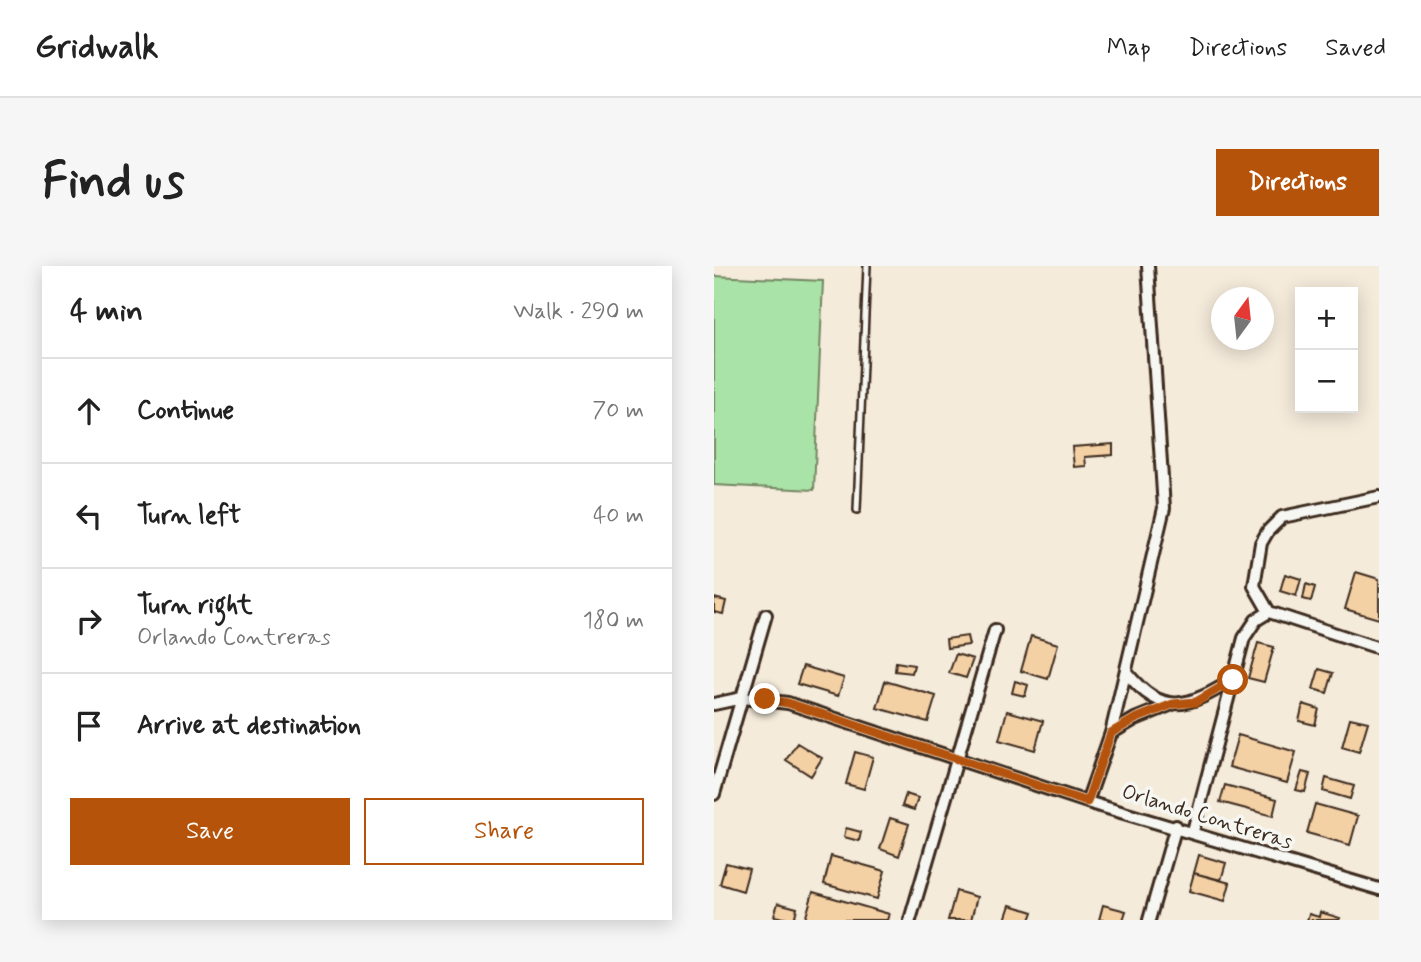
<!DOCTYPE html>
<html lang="en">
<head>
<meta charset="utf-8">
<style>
  :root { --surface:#fff; --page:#f6f6f6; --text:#222; --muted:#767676; --line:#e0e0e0; --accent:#b45309 }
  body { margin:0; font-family:Mynerve,sans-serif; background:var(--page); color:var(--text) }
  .controls { position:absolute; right:21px; top:21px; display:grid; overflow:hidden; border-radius:0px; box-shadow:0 4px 18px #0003 }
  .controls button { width:63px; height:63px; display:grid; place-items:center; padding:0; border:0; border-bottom:2px solid var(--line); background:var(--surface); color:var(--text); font:35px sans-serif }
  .compass { position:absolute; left:497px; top:21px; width:63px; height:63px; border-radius:50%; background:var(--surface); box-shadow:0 4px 18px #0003; rotate:15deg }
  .stop { position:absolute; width:21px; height:21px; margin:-16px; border:5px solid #b45309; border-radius:50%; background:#fff }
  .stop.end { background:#b45309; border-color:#fff; box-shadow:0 2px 7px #0008 }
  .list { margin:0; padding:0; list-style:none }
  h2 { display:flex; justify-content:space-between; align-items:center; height:91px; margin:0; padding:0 28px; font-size:30px }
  h2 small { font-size:23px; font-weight:400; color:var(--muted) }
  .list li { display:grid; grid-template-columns:46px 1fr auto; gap:21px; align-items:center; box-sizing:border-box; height:105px; padding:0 28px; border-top:2px solid var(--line) }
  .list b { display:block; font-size:26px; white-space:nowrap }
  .list p { margin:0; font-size:23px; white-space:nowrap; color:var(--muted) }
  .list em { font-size:23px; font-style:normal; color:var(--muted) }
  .actions { display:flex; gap:14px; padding:21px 28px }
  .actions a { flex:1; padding:16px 0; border:2px solid var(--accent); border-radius:0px; text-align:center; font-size:24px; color:var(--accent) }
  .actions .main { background:var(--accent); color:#fff }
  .icon { flex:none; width:38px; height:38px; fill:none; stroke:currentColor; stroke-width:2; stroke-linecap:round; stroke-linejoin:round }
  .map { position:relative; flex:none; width:665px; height:654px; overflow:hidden; border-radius:0px }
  header { display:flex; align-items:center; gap:42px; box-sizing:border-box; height:98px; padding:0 35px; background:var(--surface); border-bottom:2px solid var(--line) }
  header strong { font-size:33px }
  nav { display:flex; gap:38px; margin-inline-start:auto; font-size:24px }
  .intro { display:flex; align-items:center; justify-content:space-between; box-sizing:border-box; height:168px; padding:0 42px }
  h1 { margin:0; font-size:49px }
  .button { padding:18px 32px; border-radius:0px; background:var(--accent); color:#fff; font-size:24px; font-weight:700 }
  main { display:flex; gap:42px; padding:0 42px }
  aside { flex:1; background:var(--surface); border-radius:0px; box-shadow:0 4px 18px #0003 }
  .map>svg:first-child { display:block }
</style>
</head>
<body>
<header>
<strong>Gridwalk</strong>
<nav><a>Map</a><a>Directions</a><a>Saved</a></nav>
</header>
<div class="intro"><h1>Find us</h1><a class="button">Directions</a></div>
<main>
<aside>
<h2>4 min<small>Walk · 290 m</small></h2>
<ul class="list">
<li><svg class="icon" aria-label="ahead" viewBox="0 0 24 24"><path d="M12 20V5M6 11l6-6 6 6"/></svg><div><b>Continue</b></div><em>70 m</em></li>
<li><svg class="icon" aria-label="left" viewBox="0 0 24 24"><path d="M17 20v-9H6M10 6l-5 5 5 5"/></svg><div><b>Turn left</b></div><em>40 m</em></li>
<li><svg class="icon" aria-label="right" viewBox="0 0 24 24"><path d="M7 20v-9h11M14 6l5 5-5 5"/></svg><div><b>Turn right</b><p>Orlando Contreras</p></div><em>180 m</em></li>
<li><svg class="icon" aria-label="arrive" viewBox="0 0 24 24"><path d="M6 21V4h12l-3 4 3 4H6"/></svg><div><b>Arrive at destination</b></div></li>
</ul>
<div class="actions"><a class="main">Save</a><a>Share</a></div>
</aside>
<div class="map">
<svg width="665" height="654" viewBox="0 0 665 654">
  <rect width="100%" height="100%" fill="#f5ebdb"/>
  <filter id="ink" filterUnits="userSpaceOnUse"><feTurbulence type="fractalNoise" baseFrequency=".0143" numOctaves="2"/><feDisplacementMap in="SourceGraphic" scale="14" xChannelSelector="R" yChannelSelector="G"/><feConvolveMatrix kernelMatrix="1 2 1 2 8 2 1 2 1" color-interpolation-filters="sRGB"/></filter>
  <g filter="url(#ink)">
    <!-- green -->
    <path fill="#aae3a7" stroke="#728662" stroke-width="2" d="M0,10L109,15L100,224L0,219Z"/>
    <!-- building -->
    <path fill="#f4d0a5" stroke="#3b2a1e" stroke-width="2" d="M399,178V189L371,191L372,200L360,201L358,181Z
      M642,306L665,313V353L631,343Z
      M571,308L587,313L582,330L566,325Z
      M592,318L601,321L597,335L589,333Z
      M0,332L12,335L9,348L0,346Z
      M253,370L255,379L233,382L232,373Z
      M317,370L344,378L334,413L307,405Z
      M544,377L560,381L550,416L534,412Z
      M242,388L259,393L252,412L235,407Z
      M182,396L200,399L198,407L181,405Z
      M89,400L130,412L124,430L83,418Z
      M605,403L619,407L613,427L599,423Z
      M171,415L222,430L214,456L163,442Z
      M301,415L314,419L311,430L298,427Z
      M589,438L605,443L601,459L585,455Z
      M293,445L329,455L321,484L285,474Z
      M636,452L654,456L645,486L628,481Z
      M524,469L582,486L573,517L515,501Z
      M83,477L108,492L97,510L72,494Z
      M141,486L159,491L150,523L132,518Z
      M588,506L596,508L591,526L582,524Z
      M612,512L640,520L636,533L609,525Z
      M511,519L563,533L559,550L506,536Z
      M192,528L204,532L200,544L188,540Z
      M601,538L644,550L636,579L593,567Z
      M176,552L195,558L185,590L166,583Z
      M132,562L147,566L145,575L130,571Z
      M485,589L512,597L507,614L480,607Z
      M117,590L171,605L163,633L110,618Z
      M12,597L35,603L29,625L6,618Z
      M480,607L516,617L511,635L475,625Z
      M242,625L263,631L257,654H234Z
      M99,626L175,648L173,654H91Z
      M64,637L83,642L80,654L60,650Z
      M296,639L319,646L316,654H291Z
      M389,639L412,645L409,654H385Z
      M606,646L626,652L625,654H593L595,648L605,651Z"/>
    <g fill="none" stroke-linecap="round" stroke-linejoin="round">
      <defs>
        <path id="lane" d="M143,244L153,0"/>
        <path id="street" d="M555,346L665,382
          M412,406C449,452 474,441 519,414
          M0,438L28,432L74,437L373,536L665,623
          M397,467L421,453L458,438
          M0,528L52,349
          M373,536L397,467L450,242L434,0
          M479,565L530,372L542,354L555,346L540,320L547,277L554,265L568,251L665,231
          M196,654L281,364
          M435,654L462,560"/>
      </defs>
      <!-- lane casing -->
      <use href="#lane" stroke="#3b2a1e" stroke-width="10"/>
      <!-- street casing -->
      <use href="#street" stroke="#3b2a1e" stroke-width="16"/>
      <!-- lane -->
      <use href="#lane" stroke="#f6f6f2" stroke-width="5"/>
      <!-- street -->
      <use href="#street" stroke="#f6f6f2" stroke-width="10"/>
    </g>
  </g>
  <g fill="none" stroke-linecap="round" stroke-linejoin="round" filter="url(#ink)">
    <!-- route -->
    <path stroke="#b45309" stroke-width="9" d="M51,433L74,437L373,536L397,467L421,453L459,438L482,436L519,414"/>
  </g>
  <g text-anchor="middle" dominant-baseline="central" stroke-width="7" stroke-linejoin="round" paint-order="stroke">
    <!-- street labels -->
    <g font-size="21" fill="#3b2a1e" stroke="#f6f6f2">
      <text transform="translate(493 551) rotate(17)">Orlando Contreras</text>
    </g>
  </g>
</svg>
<div class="controls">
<button>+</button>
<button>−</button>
</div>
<svg class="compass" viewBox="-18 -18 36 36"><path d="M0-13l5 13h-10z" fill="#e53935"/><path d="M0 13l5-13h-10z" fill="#767676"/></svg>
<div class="stop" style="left:519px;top:414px"></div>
<div class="stop end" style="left:51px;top:433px"></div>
</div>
</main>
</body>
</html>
